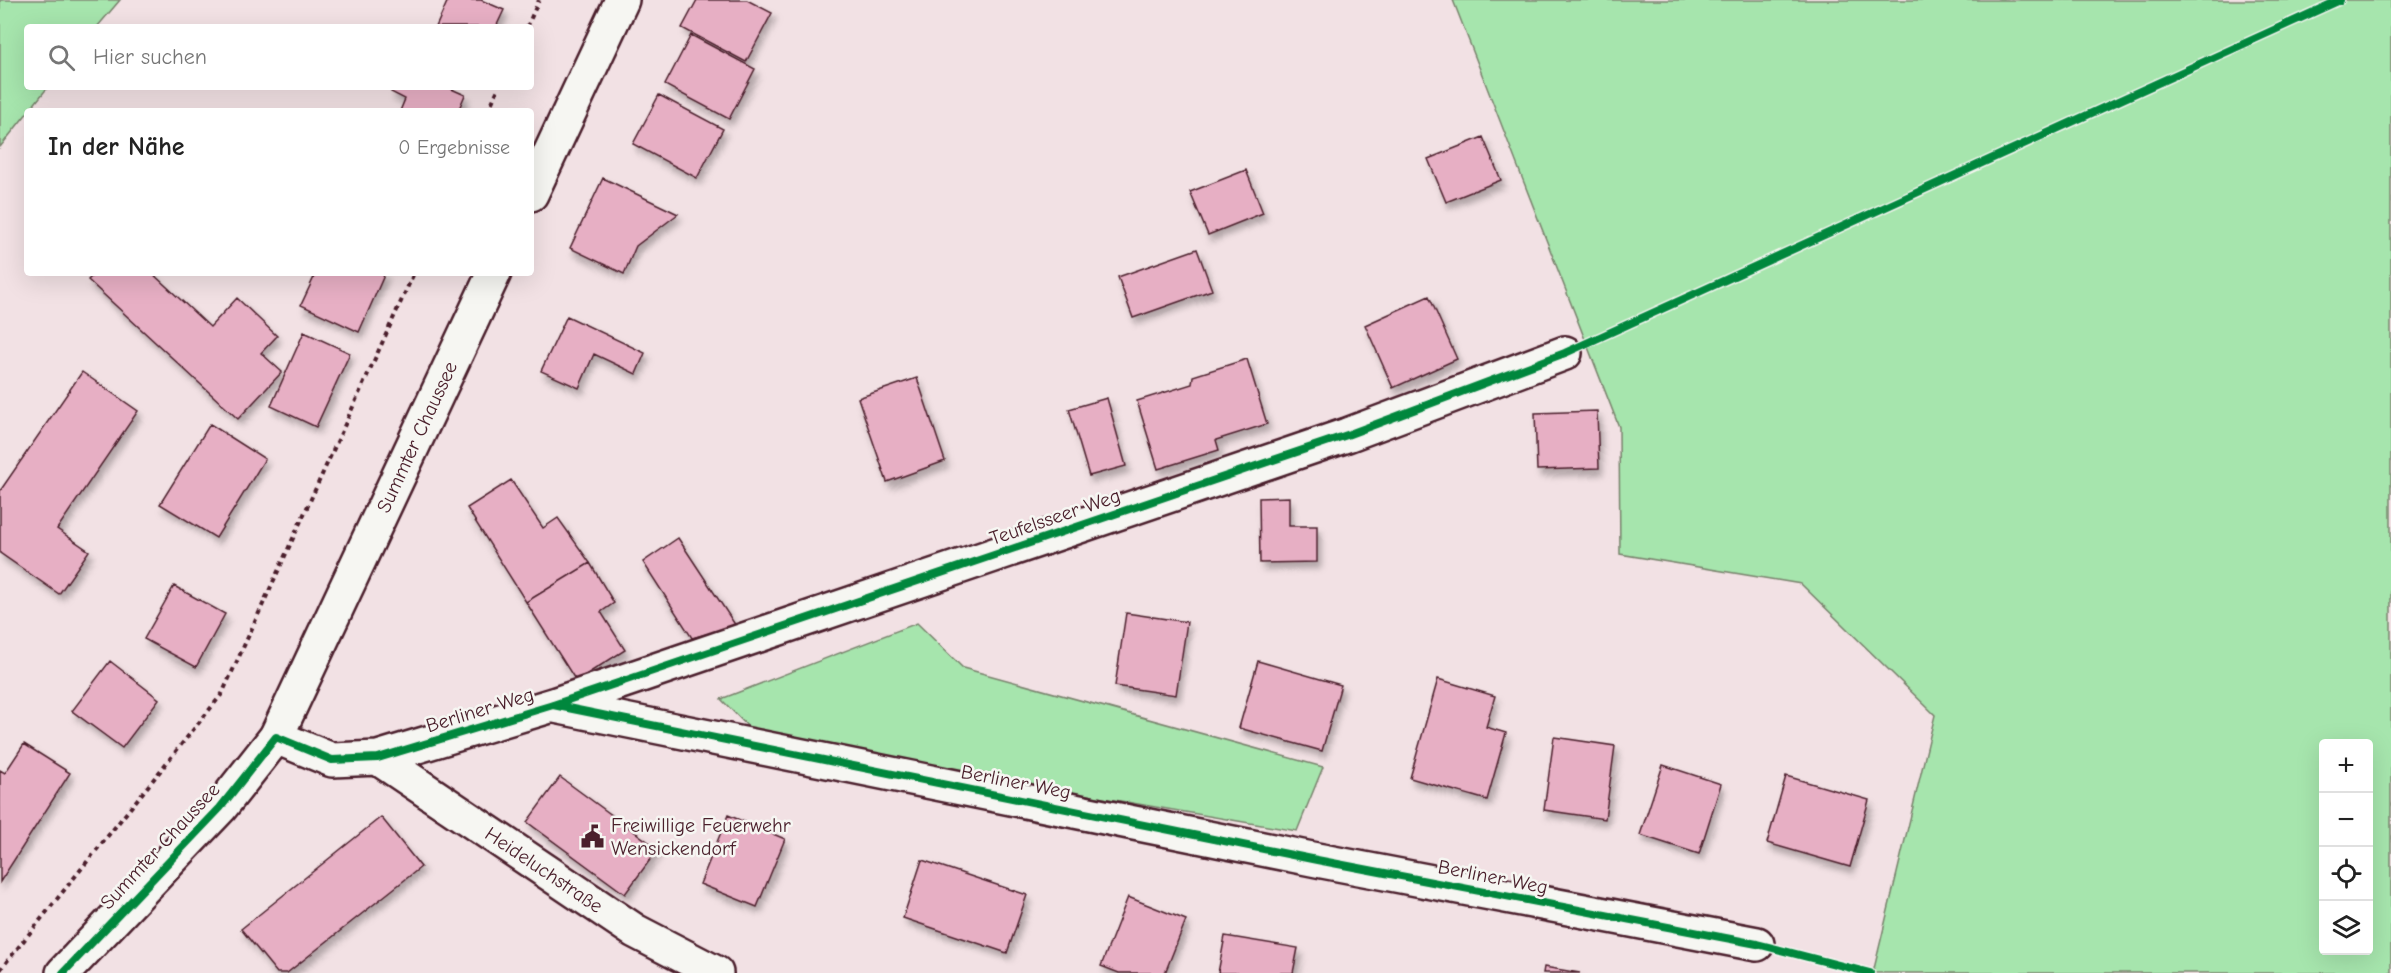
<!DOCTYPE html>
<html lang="de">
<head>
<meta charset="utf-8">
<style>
  :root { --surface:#fff; --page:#f6f6f6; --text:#222; --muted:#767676; --line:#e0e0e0 }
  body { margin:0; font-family:"Comic Neue",sans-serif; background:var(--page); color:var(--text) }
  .controls { position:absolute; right:18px; bottom:18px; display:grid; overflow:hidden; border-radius:6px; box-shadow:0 6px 24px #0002 }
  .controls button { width:54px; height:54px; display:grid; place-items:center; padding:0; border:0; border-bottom:2px solid var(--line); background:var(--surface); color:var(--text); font:30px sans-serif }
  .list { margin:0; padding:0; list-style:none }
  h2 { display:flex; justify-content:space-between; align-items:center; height:78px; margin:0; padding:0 24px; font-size:26px }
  h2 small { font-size:20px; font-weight:400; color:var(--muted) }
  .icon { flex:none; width:33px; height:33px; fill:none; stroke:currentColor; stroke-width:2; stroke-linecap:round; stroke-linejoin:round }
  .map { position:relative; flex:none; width:2391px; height:973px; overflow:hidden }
  .search { position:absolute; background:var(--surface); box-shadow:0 6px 24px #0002; left:24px; top:24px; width:510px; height:66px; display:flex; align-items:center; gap:15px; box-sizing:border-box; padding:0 21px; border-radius:6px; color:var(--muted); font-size:22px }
  .panel { position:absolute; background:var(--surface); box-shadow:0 6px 24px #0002; left:24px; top:108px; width:510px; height:168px; border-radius:6px }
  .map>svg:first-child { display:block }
</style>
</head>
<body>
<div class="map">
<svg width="2391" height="973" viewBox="0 0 2391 973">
  <defs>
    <filter id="shadow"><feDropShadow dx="3.5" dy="6" stdDeviation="3" flood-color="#0004"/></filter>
  </defs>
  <rect width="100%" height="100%" fill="#f2e1e4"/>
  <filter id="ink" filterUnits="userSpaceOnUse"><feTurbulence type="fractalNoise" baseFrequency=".0167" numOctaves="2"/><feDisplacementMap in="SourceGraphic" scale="12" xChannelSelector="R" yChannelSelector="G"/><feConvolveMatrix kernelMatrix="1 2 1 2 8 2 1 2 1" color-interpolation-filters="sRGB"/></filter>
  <g filter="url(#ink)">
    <!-- green -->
    <path fill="#a6e5ad" stroke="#78826c" stroke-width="1.5" fill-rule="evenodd" d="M0,0H120L97,27H27V87H48L0,147Z
      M1453,0H2391V973H1873L1935,715L1801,584L1620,554L1619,427ZM2324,744H2368V950H2324Z
      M917,623L963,668L1323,767L1297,831L761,740L721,699Z"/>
    <!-- building -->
    <path fill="#e7afc4" stroke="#4a1f2b" stroke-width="1.5" filter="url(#shadow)" d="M448,0H481L504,10L496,27H436Z
      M697,0H747L772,13L746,62L682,28Z
      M691,35L755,69L729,119L665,85Z
      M393,87H447L465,95L458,111H400L405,99L391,92Z
      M659,95L723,129L697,178L633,144Z
      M1483,137L1501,180L1446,202L1428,159Z
      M1246,170L1263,213L1208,235L1190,192Z
      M603,178L678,214L636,246L624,274L570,248Z
      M1197,249L1212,290L1133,318L1118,277Z
      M95,273H152L210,327L237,298L277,336L261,353L282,372L238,419L88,280Z
      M316,273H385L359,332L301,305Z
      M1429,296L1457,359L1393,388L1365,325Z
      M567,316L645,353L636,374L594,354L579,388L541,371Z
      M304,332L350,353L316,427L271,406Z
      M1247,359L1267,424L1216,440L1219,450L1158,469L1137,401L1192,384L1193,376Z
      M82,372L138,411L57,529L89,551L59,594L0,553V491Z
      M917,378L945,461L887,482L858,398Z
      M1107,398L1126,466L1089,476L1069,409Z
      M1597,411L1599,468L1537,470L1535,413Z
      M210,424L265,459L216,538L160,504Z
      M511,480L543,528L558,518L590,563L526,602L467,508Z
      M1289,497V526H1317V562L1260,563L1259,498Z
      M678,538L736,626L692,638L643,562Z
      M590,563L614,603L601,612L625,650L576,681L526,602Z
      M174,586L225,614L196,667L144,639Z
      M1126,613L1187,622L1176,695L1115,686Z
      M110,661L159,699L122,748L72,711Z
      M1258,661L1341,685L1322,751L1239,728Z
      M1438,679L1495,696L1486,727L1506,733L1487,800L1410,778Z
      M1554,737L1615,746L1605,819L1544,810Z
      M24,744L70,773L0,882V770L5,773Z
      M1663,765L1721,784L1699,854L1640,835Z
      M1786,776L1869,800L1850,867L1767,843Z
      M560,777L658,849L625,894L527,822Z
      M728,815L785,839L757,907L700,884Z
      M381,817L421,867L287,973H277L241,929Z
      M922,860L1027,895L1007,953L903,918Z
      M1128,897L1186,920L1165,973H1119L1101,966Z
      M1225,936L1298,948L1293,973H1218Z
      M1544,967L1580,973H1543Z"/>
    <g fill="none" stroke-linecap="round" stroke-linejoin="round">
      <defs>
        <path id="minor" d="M555,706L1317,860L1757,944
          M276,737L332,760L378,758L553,705L1347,435L1565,353
          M378,758L635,931L716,973"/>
        <path id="secondary" d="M531,194L622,0
          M63,973L220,808L276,737L494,273"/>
      </defs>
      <!-- minor casing -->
      <use href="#minor" stroke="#4a1f2b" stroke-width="38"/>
      <!-- secondary casing -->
      <use href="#secondary" stroke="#4a1f2b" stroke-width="38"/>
      <!-- path -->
      <path stroke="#4a1f2b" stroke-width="4" stroke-dasharray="4.5 4.5" stroke-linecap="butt" d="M527,27L539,0
        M488,111L499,87
        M0,970L222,694L414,273"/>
      <!-- minor -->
      <use href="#minor" stroke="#f6f6f2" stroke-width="33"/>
      <!-- secondary -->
      <use href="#secondary" stroke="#f6f6f2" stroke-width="33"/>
      <defs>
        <path id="cycleway" d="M553,705L1317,860L1757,944L1870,973
          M63,973L220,808L276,737L332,760L378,758L553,705L1347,435L1565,353L2340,0"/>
      </defs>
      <!-- cycleway casing -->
      <use href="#cycleway" stroke="#f6f6f2" stroke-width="11"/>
      <!-- cycleway -->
      <use href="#cycleway" stroke="#00873e" stroke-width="8"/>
    </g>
  </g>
  <!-- icons -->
  <defs>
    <symbol id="civic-bare" viewBox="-9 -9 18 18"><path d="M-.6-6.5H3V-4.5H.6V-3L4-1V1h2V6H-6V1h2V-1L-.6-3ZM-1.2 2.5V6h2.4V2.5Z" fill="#4a1f2b" stroke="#f6f6f2" stroke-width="2.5" paint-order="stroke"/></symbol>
  </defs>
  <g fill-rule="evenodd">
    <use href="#civic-bare" x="576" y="820" width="33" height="33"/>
  </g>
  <g text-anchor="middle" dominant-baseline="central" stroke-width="5" stroke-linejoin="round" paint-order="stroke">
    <!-- street labels -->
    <g font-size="20" fill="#4a1f2b" stroke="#f6f6f2">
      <text transform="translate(417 437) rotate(-65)">Summter Chaussee</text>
      <text transform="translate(1055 517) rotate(-19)">Teufelsseer Weg</text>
      <text transform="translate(480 710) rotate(-17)">Berliner Weg</text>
      <text transform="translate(1016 782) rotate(11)">Berliner Weg</text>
      <text transform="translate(160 846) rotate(-47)">Summter Chaussee</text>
      <text transform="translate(544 870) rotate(34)">Heideluchstraße</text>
      <text transform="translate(1493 877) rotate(11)">Berliner Weg</text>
    </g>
    <!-- poi labels -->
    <g font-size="20" fill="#4a1f2b" stroke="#f6f6f2" text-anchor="start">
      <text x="611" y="825">Freiwillige Feuerwehr<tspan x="611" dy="23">Wensickendorf</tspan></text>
    </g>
  </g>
</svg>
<div class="controls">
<button>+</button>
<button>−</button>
<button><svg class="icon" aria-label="locate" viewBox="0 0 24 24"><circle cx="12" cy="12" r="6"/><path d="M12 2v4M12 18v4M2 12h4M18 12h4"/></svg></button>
<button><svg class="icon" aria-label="layers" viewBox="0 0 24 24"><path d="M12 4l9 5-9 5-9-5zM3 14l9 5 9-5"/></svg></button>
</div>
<div class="search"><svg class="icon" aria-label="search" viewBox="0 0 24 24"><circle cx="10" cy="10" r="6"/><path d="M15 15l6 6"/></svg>Hier suchen</div>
<section class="panel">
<h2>In der Nähe<small>0 Ergebnisse</small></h2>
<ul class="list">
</ul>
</section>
</div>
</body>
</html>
